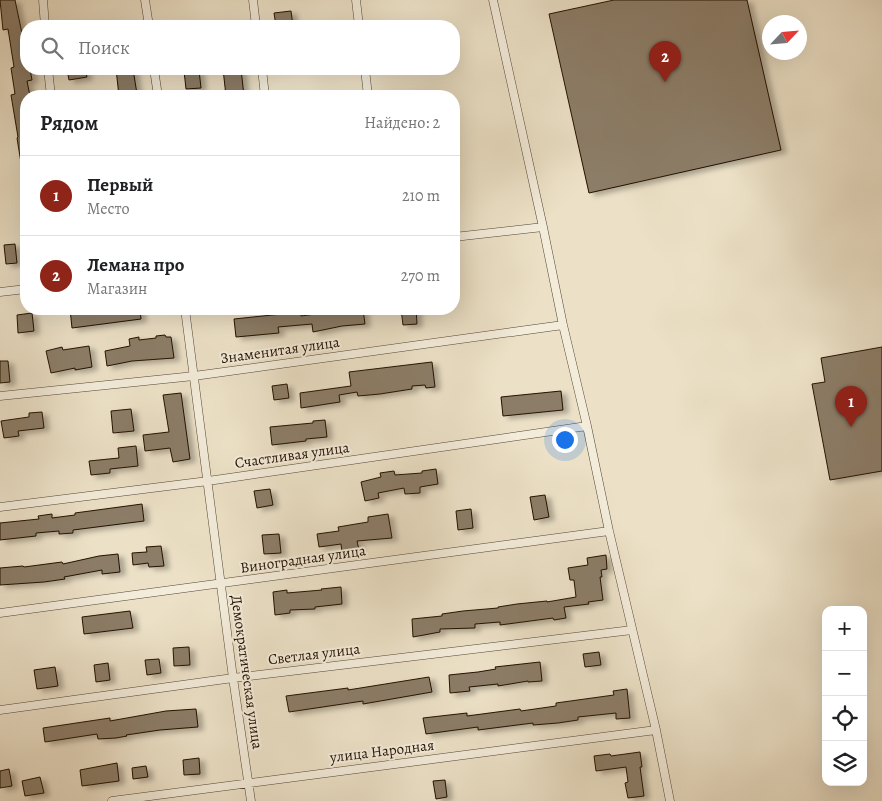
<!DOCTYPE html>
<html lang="ru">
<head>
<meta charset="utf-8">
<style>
  :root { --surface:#fff; --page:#f6f6f6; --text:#202124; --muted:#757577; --line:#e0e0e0; --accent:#8f2418 }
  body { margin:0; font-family:Alegreya,serif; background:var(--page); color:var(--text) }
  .controls { position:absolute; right:15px; bottom:15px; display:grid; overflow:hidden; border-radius:10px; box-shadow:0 5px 20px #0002 }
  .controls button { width:45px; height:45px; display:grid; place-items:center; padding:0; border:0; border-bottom:1px solid var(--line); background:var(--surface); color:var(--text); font:25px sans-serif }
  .compass { position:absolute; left:762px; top:15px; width:45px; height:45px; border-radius:50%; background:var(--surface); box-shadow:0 5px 20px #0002; rotate:64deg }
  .you { position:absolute; left:564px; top:439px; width:18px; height:18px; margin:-12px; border:4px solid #fff; border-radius:50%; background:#1a73e8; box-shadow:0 0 0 8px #1a73e833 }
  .badge { display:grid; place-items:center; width:32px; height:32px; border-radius:50%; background:var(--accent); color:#fff; font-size:16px; font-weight:700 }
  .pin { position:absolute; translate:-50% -41px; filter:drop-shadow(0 1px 2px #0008) }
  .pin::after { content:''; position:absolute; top:26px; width:18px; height:15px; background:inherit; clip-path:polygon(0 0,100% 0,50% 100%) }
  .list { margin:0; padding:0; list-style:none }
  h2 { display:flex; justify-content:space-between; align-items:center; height:65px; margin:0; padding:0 20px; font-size:21px }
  h2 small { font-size:16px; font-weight:400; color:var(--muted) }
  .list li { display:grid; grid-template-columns:32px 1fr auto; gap:15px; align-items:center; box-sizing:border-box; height:80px; padding:0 20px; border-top:1px solid var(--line) }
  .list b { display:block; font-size:19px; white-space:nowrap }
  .list p { margin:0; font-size:16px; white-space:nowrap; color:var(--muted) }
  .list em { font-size:16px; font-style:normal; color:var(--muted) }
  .icon { flex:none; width:28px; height:28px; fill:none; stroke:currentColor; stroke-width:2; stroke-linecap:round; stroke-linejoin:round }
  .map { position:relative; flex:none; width:882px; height:801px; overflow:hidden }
  .search { position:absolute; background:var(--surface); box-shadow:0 5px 20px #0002; left:20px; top:20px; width:440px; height:55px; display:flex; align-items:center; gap:12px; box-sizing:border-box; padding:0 18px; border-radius:20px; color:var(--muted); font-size:19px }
  .panel { position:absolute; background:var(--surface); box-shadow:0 5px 20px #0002; left:20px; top:90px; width:440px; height:225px; border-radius:20px }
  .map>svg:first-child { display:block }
</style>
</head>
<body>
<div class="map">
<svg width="882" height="801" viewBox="0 0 882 801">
  <defs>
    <filter id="shadow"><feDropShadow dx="5.5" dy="3" stdDeviation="2.5" flood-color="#0004"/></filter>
  </defs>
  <rect width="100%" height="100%" fill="#ece1c7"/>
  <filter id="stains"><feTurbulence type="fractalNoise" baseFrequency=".004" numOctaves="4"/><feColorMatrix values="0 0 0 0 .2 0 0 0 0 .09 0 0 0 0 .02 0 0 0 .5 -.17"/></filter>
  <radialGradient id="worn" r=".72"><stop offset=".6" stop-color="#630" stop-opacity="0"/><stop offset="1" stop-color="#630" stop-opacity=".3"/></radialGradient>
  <!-- building -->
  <path fill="#8c7d67" stroke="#231100" filter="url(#shadow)" d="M0,0H15L23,38L26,37V69H30L32,80L27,81L30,96H26V169H22L17,138L18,137L11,95L15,94L11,68L14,67L8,29L3,30Z
    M614,0H747L781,150L589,193L549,14Z
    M291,11L293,26H276L274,13Z
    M67,69H85L87,77L69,80Z
    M116,69H133L137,94L119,96Z
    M223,69H241L244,96H226Z
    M199,70L201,88L186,89L184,71Z
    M15,244L17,263L6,264L4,245Z
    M70,309H140L141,319L72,328Z
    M353,309H363L365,324L342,326L313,332L312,324L278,327L279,333L236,337L234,319L301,312V316Z
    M401,309H416L417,324L403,325Z
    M32,313L34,331L18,333L17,315Z
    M165,335L166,337H171L174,358L132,361L107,366L105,351L130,346L129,339L139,337V340L156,338V336Z
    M89,346L92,367L75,370V368L51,373L46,351L62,347L63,350Z
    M882,347V471L830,480L812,384L825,382L821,358Z
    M0,361H8L10,382L0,383Z
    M432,362L435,387L426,388L425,385L412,386V389L380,394L358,396L357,392L339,395L340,402L301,408L300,393L351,386L349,372Z
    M287,384L289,398L274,400L272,386Z
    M561,391L563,410L503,416L501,397Z
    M181,393L190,459L173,462L170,448L145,451L143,435L169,432L163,395Z
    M131,409L134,431L113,433L111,411Z
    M42,412L44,428L18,431L19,436L4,438L1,421L29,417V413Z
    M325,420L327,437L306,439V441L272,445L270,427L313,423V421Z
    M136,446L138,466L110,469V473L91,475L89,461L119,458L118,448Z
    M436,469L438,484L420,487V493L405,494L404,488L378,493L379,498L365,501L361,482L381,477L380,473L394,471L395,475L422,473V471Z
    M270,489L273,505L257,508L254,491Z
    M545,495L549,517L534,520L530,497Z
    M142,504L144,521L73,530V533L59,534V531L36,533V536L0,540V523L39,519L38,516L52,514V518L75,515V513Z
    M471,509L473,528L458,530L456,511Z
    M388,514L392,538L357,541L359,550L342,552L341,544L319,547L317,534L339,531L338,527L368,522V517Z
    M279,534L281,553L264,554L262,535Z
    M161,546L164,566L149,567L148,563L133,565L132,553L147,552L146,547Z
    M118,554L120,572L102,574V570L64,577L65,579L44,582L0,585V568L23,566L24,567L62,562L63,564L99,556Z
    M606,555L607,569L601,570L602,577H600L603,600L588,602L589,604L564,607L566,618L554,620L553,618L500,625V622L475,624V628L440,629V632L413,637L412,619L442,616V614L463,611L498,608V607L517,604L547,601V602L576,597L574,580H570L568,568L588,565L587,558Z
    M341,587L342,604L315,607V609L290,610V613L275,615L273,592L287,590V593L322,590L321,589Z
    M130,611L133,628L84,634L82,617Z
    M189,647L190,665L174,666L173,648Z
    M599,652L601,665L585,667L583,654Z
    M159,659L161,673L147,675L145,660Z
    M540,662L542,681L528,682V681L498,686V684L469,687L470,691L450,693L449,675L478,672L496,669L495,667Z
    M108,663L110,680L96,682L94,665Z
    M55,667L58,686L37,689L34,670Z
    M429,677L432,692L363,704V701L289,712L286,696L348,688V690Z
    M627,689L630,718L616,719V713L578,717V720L558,723L533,725V723L478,730V727L426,734L423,718L467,713V716L520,709L521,711L556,706V703L614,695L613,691Z
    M196,709L198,727L160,730L126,735L127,736L116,738L98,739L97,734L45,742L43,728L110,718V721L166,711Z
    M640,752L642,767H640L644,796L628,798L625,783L628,782L626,767L596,771L594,756L610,754L611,756Z
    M199,758L200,774L184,775L183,760Z
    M117,763L119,781L82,786L80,770Z
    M146,766L148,777L133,779L132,768Z
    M9,769L12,786L0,788V771Z
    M40,777L44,793L25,796L22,781Z
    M445,780L447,797L436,799L433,781Z"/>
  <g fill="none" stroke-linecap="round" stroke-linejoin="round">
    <defs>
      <path id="minor" d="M43,0L45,26
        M145,0L149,26
        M253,0L256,26
        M356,0L359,26
        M493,0L543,227L563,325L587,426L609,531L656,730L670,801
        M48,69L51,96
        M154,69L158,96
        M262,69L265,96
        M365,69L368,96
        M454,237L543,227
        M0,292L26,289
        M185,309L233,678L251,801
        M0,396L194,376L563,325
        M0,507L208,481L587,426
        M0,613L609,531
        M0,710L233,678L632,630
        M112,801L656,730"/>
    </defs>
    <!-- minor casing -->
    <use href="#minor" stroke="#554532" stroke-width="9"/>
    <!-- minor -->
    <use href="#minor" stroke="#f3ecdb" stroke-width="8"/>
  </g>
  <g text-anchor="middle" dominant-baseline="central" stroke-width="4" stroke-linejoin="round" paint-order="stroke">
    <!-- street labels -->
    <g font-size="15" fill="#231100" stroke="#f3ecdb">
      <text transform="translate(280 350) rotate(-8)">Знаменитая улица</text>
      <text transform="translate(292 455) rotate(-8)">Счастливая улица</text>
      <text transform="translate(303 559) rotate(-8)">Виноградная улица</text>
      <text transform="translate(314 654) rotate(-7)">Светлая улица</text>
      <text transform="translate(247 672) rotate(82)">Демократическая улица</text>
      <text transform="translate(382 751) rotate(-7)">улица Народная</text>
    </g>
  </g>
  <rect width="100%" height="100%" filter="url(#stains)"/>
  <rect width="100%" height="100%" fill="url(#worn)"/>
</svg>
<div class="controls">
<button>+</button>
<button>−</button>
<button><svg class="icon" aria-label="locate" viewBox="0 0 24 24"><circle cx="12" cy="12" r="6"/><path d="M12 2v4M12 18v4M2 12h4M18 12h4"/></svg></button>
<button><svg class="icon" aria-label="layers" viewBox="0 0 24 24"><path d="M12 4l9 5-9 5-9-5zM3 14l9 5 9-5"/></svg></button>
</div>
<svg class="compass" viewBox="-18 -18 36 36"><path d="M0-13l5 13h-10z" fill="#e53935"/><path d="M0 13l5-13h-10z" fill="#757577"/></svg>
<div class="you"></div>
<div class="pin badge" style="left:851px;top:427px">1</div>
<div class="pin badge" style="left:665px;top:82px">2</div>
<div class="search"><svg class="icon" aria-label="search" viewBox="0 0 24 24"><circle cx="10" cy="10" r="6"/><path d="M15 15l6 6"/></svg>Поиск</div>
<section class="panel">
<h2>Рядом<small>Найдено: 2</small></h2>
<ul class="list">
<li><span class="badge">1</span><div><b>Первый</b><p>Место</p></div><em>210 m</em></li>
<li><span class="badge">2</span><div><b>Лемана про</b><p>Магазин</p></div><em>270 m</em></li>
</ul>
</section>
</div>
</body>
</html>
